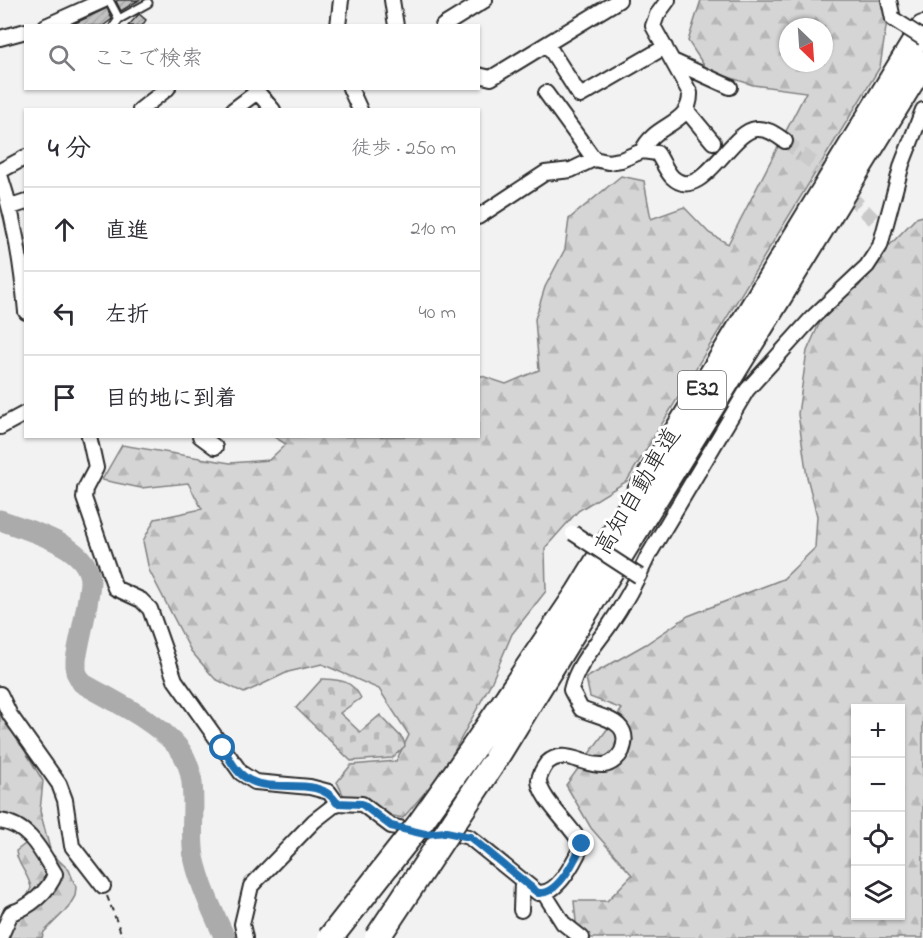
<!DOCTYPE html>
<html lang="ja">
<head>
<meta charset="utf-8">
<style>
  :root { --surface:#fff; --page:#f7f7f7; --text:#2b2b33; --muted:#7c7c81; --line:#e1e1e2 }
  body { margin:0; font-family:"Indie Flower","Klee One",sans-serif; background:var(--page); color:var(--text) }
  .controls { position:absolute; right:18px; bottom:18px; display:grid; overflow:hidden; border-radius:0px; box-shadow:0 2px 4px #0004 }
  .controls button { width:54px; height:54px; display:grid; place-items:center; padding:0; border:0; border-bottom:2px solid var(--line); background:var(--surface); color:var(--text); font:30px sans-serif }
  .compass { position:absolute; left:779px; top:18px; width:54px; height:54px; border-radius:50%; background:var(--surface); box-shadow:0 2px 4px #0004; rotate:155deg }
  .stop { position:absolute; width:18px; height:18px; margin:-14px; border:4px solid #1f6fb2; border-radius:50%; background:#fff }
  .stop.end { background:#1f6fb2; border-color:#fff; box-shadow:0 2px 6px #0008 }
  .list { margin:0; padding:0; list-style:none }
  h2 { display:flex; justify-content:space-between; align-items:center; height:78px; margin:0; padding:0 24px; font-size:26px }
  h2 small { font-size:20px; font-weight:400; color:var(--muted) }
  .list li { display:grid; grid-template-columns:39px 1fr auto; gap:18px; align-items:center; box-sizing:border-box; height:84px; padding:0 24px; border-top:2px solid var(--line) }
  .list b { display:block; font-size:22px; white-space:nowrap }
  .list em { font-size:20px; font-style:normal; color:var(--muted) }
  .icon { flex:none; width:33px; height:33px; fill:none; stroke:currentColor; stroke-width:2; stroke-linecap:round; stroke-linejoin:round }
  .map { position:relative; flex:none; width:923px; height:938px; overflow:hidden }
  .search { position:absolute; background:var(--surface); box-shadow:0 2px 4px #0004; left:24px; top:24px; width:456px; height:66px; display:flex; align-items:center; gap:15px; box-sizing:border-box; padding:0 21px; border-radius:0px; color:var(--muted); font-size:22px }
  .panel { position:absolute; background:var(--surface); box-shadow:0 2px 4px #0004; left:24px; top:108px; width:456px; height:330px; border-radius:0px }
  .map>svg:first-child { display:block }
</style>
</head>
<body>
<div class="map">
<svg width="923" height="938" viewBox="0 0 923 938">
  <defs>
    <pattern id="forest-firs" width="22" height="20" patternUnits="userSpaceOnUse" patternTransform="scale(1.5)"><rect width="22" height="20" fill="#d5d5d5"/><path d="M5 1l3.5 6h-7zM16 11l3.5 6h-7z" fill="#b7b7b7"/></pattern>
    <pattern id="cemetery-stones" width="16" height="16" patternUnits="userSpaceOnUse" patternTransform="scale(1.5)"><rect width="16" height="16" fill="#d5d5d5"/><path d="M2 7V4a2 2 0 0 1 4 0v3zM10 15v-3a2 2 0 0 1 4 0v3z" fill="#b7b7b7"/></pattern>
    <pattern id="building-hatch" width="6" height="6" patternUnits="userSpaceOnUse" patternTransform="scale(1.5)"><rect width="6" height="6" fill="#c1c1c1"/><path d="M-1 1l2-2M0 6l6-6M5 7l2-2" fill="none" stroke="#a6a6a6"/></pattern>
  </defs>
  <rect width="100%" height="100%" fill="#f2f2f2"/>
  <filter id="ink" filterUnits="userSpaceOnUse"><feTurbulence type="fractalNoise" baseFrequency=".0167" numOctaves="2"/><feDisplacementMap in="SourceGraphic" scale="12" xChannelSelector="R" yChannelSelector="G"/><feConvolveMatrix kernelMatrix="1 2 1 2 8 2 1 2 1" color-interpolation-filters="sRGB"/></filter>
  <g filter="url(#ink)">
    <!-- forest -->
    <path fill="url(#forest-firs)" stroke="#808080" stroke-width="1.5" fill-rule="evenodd" d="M701,0H881L888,14L880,67L627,481L578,511L545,548L546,591L512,634L492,681L444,770L403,818L349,807L337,782L351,765L396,761L409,735L379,689L322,664L288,672L244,693L215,679L191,651L149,570L143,541L155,519L202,509L188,483L141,488L102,480L122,445L230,463L269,460L286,444L274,437L478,436L479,375L506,384L539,370L535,319L545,287L565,249L569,219L621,176L644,181L651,219L684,207L709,233L728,244L806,92L753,85L707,70L688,41ZM788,27H824V63H788Z
      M923,216V938H580L577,932L574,901H607L632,875L591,828L566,785L622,709L590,697L586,678L646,644L688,616L783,579L815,548L817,516L807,477L798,414L807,351L824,313L859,286L886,249L916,218ZM856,708H900V916H856Z
      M0,709L43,781L40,811L51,853L69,870L76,887L75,896L68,908L44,932L42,938H7L31,888C29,874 17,865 16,851L25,844L26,838L0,824Z"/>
    <!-- cemetery -->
    <path fill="url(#cemetery-stones)" stroke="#808080" stroke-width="1.5" d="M322,679C341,680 352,680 361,698L340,713L360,732L380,715L403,739L405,746L392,758L351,761L296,708Z"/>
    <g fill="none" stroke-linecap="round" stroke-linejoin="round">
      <!-- river -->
      <path stroke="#ababab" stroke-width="21" d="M0,520C26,530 91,545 90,582C88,608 80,635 76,660V672L82,683C113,701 153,719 177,746C203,775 188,822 194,857C200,885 213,912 225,938"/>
    </g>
    <!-- building -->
    <path fill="url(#building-hatch)" stroke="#2b2b2b" stroke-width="1.5" d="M139,0L121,11L116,1L118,0Z
      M107,8L112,19L103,26H69Z
      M139,14L146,20L142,26H128Z"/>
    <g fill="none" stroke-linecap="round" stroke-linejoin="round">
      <!-- street-tunnel -->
      <path stroke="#cacaca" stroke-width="14" stroke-dasharray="14 7" stroke-linecap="butt" d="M785,141L830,176L875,221"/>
      <defs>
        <path id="lane" d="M109,0L119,19
          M114,26L119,19L148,3"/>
        <path id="street" d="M392,0L396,26
          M889,0L893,19
          M46,26L104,0
          M338,26L341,0
          M443,26L485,0
          M0,38L26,31
          M547,44L580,96L665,47
          M675,62L730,87
          M478,75L491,78L619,0
          M254,88L273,110
          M350,88L360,110
          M546,93L594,159
          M140,110L168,88
          M233,110L257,92
          M688,112L713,142
          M642,151C655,122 691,126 690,93L653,26L657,15L668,0
          M0,171L26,157
          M0,175C15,219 22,266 26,312
          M11,207L26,202
          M478,217L545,173L571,170L594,159L608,162L621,160L642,151L657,153C662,160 666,171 672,177C701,205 730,131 756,129C768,128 776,135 785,141
          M0,427L26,413
          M89,436L96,468L85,489L84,498L115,588L141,600L150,609L175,680L241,773L255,782L310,787L329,792L337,803
          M200,436L215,447
          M0,694L10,715L59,784L65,800L72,846L103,886
          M0,821C29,825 41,851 55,874C49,891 29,908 11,913L0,938
          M544,893L563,923L582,938
          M521,910L522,882
          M245,938L242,924L251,886L314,821L337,803L362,804L391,826L425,834L446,832L469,837L538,893C558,895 575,860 582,845C572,826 539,798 539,780C540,774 544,767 547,763C564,747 585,767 604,765C612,764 619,757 622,751C634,720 601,718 581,709L571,690C577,665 594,647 609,626C624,604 637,580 648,556L747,390L812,318L867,266L880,246L902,164L923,110"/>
        <path id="highway" d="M474,747L578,593L923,28
          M491,766L923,63"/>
      </defs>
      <!-- lane casing -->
      <use href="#lane" stroke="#2b2b2b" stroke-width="11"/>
      <!-- street casing -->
      <use href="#street" stroke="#2b2b2b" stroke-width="18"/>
      <!-- highway casing -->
      <use href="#highway" stroke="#2b2b2b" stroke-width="28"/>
      <!-- path -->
      <path stroke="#2b2b2b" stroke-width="2" stroke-dasharray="6 4.5" stroke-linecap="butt" d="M107,896L123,938"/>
      <!-- lane -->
      <use href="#lane" stroke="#fff" stroke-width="7"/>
      <!-- street -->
      <use href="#street" stroke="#fff" stroke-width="14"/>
      <!-- highway -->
      <use href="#highway" stroke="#fff" stroke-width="24"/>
      <defs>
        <path id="street-bridge" d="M893,19L923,38
          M573,533L639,576"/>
        <path id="highway-bridge" d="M330,938L418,826L474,747
          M377,938L491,766"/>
      </defs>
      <!-- street-bridge casing -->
      <use href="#street-bridge" stroke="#2b2b2b" stroke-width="18" stroke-linecap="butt"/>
      <!-- highway-bridge casing -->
      <use href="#highway-bridge" stroke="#2b2b2b" stroke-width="28" stroke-linecap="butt"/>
      <!-- street-bridge -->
      <use href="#street-bridge" stroke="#fff" stroke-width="14"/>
      <!-- highway-bridge -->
      <use href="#highway-bridge" stroke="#fff" stroke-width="24"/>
    </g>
  </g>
  <g fill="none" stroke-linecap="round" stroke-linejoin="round" filter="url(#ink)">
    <!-- route -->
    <path stroke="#1f6fb2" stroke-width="8" d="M223,748C229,758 235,771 246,778C273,796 317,773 337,803L362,804L391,826L425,834L446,832L470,837L538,893C558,895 575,860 582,844"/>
  </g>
  <g text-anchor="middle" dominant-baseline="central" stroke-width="6" stroke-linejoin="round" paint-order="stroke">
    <!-- shield labels -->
    <rect fill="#fff" stroke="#6b6b6b" stroke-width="1.5" x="678" y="371" width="48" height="38" rx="4.5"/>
    <g font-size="22" font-weight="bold" fill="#2b2b2b">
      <text x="702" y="390">E32</text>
    </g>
    <!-- street labels -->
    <g font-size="24" fill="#2b2b2b" stroke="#fff">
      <text transform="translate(639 492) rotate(-59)">高知自動車道</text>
    </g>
  </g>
</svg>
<div class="controls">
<button>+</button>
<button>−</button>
<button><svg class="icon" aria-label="locate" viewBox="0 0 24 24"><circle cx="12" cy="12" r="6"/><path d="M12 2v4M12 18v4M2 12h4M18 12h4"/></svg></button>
<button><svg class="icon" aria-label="layers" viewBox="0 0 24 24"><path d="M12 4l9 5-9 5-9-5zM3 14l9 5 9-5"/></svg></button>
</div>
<svg class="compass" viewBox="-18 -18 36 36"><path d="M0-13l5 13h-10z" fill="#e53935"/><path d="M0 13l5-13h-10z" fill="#7c7c81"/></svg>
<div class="stop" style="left:223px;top:748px"></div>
<div class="stop end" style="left:582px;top:844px"></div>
<div class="search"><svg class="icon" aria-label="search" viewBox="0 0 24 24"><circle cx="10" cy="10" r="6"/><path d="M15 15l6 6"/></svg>ここで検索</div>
<section class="panel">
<h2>4 分<small>徒歩 · 250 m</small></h2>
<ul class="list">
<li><svg class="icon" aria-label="ahead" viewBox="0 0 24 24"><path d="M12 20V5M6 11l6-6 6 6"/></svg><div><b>直進</b></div><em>210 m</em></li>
<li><svg class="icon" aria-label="left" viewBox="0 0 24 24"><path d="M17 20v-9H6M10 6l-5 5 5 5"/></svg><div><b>左折</b></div><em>40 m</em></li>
<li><svg class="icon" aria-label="arrive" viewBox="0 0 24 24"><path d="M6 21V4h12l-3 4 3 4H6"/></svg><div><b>目的地に到着</b></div></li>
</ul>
</section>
</div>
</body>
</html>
